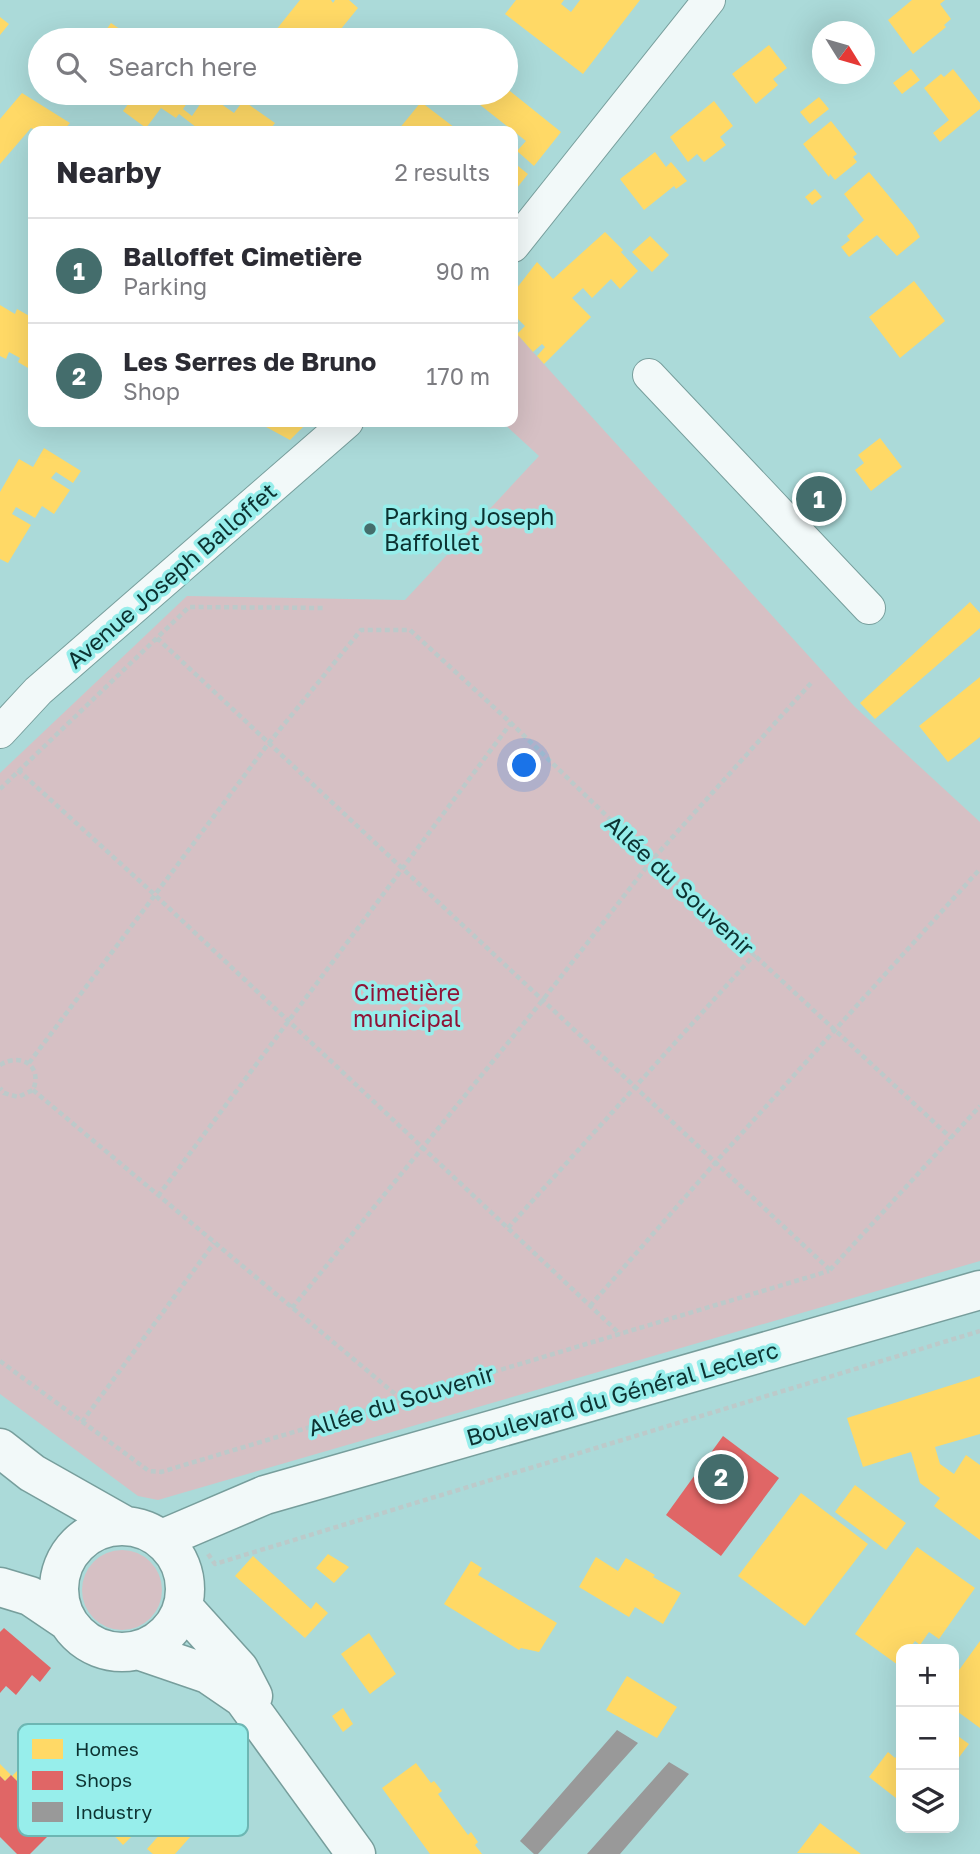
<!DOCTYPE html>
<html lang="en">
<head>
<meta charset="utf-8">
<style>
  :root { --surface:#fff; --page:#f7f7f7; --text:#2b2b33; --muted:#7c7c81; --line:#e1e1e2; --accent:#446d6c }
  body { margin:0; font-family:"Golos Text",sans-serif; background:var(--page); color:var(--text) }
  .controls { position:absolute; right:21px; bottom:21px; display:grid; overflow:hidden; border-radius:14px; box-shadow:0 7px 28px #0002 }
  .controls button { width:63px; height:63px; display:grid; place-items:center; padding:0; border:0; border-bottom:2px solid var(--line); background:var(--surface); color:var(--text); font:35px sans-serif }
  .compass { position:absolute; left:812px; top:21px; width:63px; height:63px; border-radius:50%; background:var(--surface); box-shadow:0 7px 28px #0002; rotate:127deg }
  .you { position:absolute; left:525px; top:766px; width:24px; height:24px; margin:-18px; border:5px solid #fff; border-radius:50%; background:#1a73e8; box-shadow:0 0 0 10px #1a73e833 }
  .badge { display:grid; place-items:center; width:46px; height:46px; border-radius:50%; background:var(--accent); color:#fff; font-size:23px; font-weight:700 }
  .pin { position:absolute; translate:-50% -50%; border:4px solid #fff; box-shadow:0 2px 7px #0006 }
  .list { margin:0; padding:0; list-style:none }
  h2 { display:flex; justify-content:space-between; align-items:center; height:91px; margin:0; padding:0 28px; font-size:30px }
  h2 small { font-size:23px; font-weight:400; color:var(--muted) }
  .list li { display:grid; grid-template-columns:46px 1fr auto; gap:21px; align-items:center; box-sizing:border-box; height:105px; padding:0 28px; border-top:2px solid var(--line) }
  .list b { display:block; font-size:26px; white-space:nowrap }
  .list p { margin:0; font-size:23px; white-space:nowrap; color:var(--muted) }
  .list em { font-size:23px; font-style:normal; color:var(--muted) }
  .icon { flex:none; width:38px; height:38px; fill:none; stroke:currentColor; stroke-width:2; stroke-linecap:round; stroke-linejoin:round }
  .map { position:relative; flex:none; width:980px; height:1854px; overflow:hidden }
  .search { position:absolute; background:var(--surface); box-shadow:0 7px 28px #0002; left:28px; top:28px; width:490px; height:77px; display:flex; align-items:center; gap:18px; box-sizing:border-box; padding:0 24px; border-radius:38px; color:var(--muted); font-size:26px }
  .panel { position:absolute; background:var(--surface); box-shadow:0 7px 28px #0002; left:28px; top:126px; width:490px; height:301px; border-radius:14px }
  .map>svg:first-child { display:block }
</style>
</head>
<body>
<div class="map">
<svg width="980" height="1854" viewBox="0 0 980 1854">
  <rect width="100%" height="100%" fill="#abdad9"/>
  <!-- green -->
  <path fill="#d6c0c4" d="M513,330L855,707L980,822V1261L158,1500L138,1496L0,1394V773L187,596L405,600L539,456L502,422H513Z
    M82 1590a40 40 0 1 1 80 0a40 40 0 1 1-80 0Z"/>
  <!-- homes -->
  <path fill="#ffd966" d="M300,0H331L333,3L335,0H349L358,8L332,40H268Z
    M516,0H564L561,4L571,12L580,0H640L583,74L505,14Z
    M912,0H945L940,4L951,19L944,25L946,27L913,54L888,20Z
    M0,17L9,24L0,35Z
    M111,23L136,40H99Z
    M769,45L787,68L773,79L778,85L756,104L732,74Z
    M911,69L920,80L902,94L893,83Z
    M953,69L980,103V109L940,142L933,133L949,120L924,88L941,74L944,77Z
    M506,88L561,132L534,166L517,151L526,141L465,93H506Z
    M22,93L70,123L63,131H37L31,128L0,164V119Z
    M136,93H194L183,109L192,116L207,94L234,113L240,105L248,104L275,123L269,131H201L179,114L176,118L161,108L146,128L123,111Z
    M819,97L829,109L810,124L800,112Z
    M714,101L733,126L720,137L726,145L704,162L697,154L688,162L670,137Z
    M421,102L459,131H403L399,129Z
    M831,121L857,154L853,157L857,162L835,180L830,174L829,177L803,144Z
    M655,152L666,167L671,162L687,181L676,189L674,186L644,210L620,179Z
    M513,162L528,174L513,193Z
    M869,172L913,225L920,237L897,256L877,235L849,257L841,247L850,240L847,236L864,220L844,194Z
    M815,189L822,197L812,205L805,197Z
    M605,232L623,250L621,252L638,271L620,289L611,279L592,298L583,288L572,298L591,317L544,364L537,356L545,347L542,344L533,352L517,334L525,326L516,317L513,320V293L537,262L553,279Z
    M650,236L669,255L652,272L632,252Z
    M914,281L945,321L900,358L869,317Z
    M0,305L15,314L17,309L33,318V371L18,362L20,358L9,352L6,359L0,356Z
    M257,422H308L290,440Z
    M880,438L902,467L871,491L855,470L864,463L858,455Z
    M44,448L81,471L73,483L56,472L51,478L70,490L54,514L42,506L35,518L16,507L12,514L31,525L8,563L0,559V492L19,459L33,467Z
    M970,602L980,613V628L875,719L860,703Z
    M980,677V737L948,762L919,726Z
    M980,1376V1434L935,1447L940,1464L954,1474L966,1455L980,1465V1540L934,1506L940,1498L920,1483L911,1452L863,1467L847,1418Z
    M855,1485L906,1523L886,1550L835,1512Z
    M801,1493L868,1544L805,1626L738,1576Z
    M917,1547L975,1588L939,1639L929,1632L920,1645L915,1641L909,1649H901V1661L898,1665L855,1634Z
    M328,1554L349,1567L334,1583L316,1568Z
    M253,1556L311,1609L316,1602L328,1613L305,1638L235,1576Z
    M596,1557L618,1571L626,1558L655,1575L653,1577L681,1593L663,1624L635,1607L629,1617L579,1587Z
    M471,1561L482,1568L478,1575L557,1623L539,1652L521,1648L519,1650L444,1604Z
    M369,1633L396,1674L370,1694L341,1654Z
    M980,1641V1728L954,1709V1677Z
    M627,1676L677,1707L657,1738L606,1710Z
    M343,1708L353,1724L343,1732L332,1716Z
    M955,1734L969,1744L954,1764V1735Z
    M901,1751V1802L869,1777L888,1752L895,1758Z
    M416,1763L431,1783L434,1781L442,1791L438,1794L468,1835L471,1832L478,1842L475,1845L482,1854H430L382,1788Z
    M0,1764L11,1775L5,1781L0,1776Z
    M18,1770L33,1785L27,1791L12,1776Z
    M196,1793L215,1809L175,1854H153L147,1849Z
    M114,1819L132,1836L123,1845L107,1828Z
    M820,1823L861,1854L797,1853Z"/>
  <!-- shops -->
  <path fill="#e06666" d="M723,1436L779,1478L721,1556L666,1515Z
    M4,1628L51,1668L40,1682L32,1675L16,1695L6,1686L0,1693V1632Z
    M11,1775L60,1824L30,1854H17L0,1837V1776L5,1781Z"/>
  <!-- industry -->
  <path fill="#999" d="M617,1730L638,1743L538,1854H534L520,1841Z
    M669,1762L689,1774L620,1854H587Z"/>
  <g fill="none" stroke-linecap="round" stroke-linejoin="round">
    <defs>
      <path id="minor" d="M513,246L709,0
        M649,375L869,608
        M0,732L38,691L347,422"/>
      <path id="major" d="M0,1448L32,1473L124,1525
        M59 1589a63 63 0 1 1 126 0a63 63 0 1 1-126 0Z
        M162,1539L265,1495L980,1290
        M0,1587L30,1596L67,1621
        M183,1607L239,1669L253,1696
        M138,1650L208,1674L243,1698L356,1854"/>
    </defs>
    <!-- minor casing -->
    <use href="#minor" stroke="#779e9c" stroke-width="34"/>
    <!-- major casing -->
    <use href="#major" stroke="#779e9c" stroke-width="41"/>
    <!-- path -->
    <path stroke="#bccaca" stroke-width="4.5" stroke-dasharray="5 3.5" stroke-linecap="butt" d="M157,638L830,1270
      M18,770L155,895L620,1334
      M0,789L189,607L323,608
      M29,1063L268,744L361,630H410L511,723L652,860L951,1138
      M0,1065C21,1052 43,1066 33,1090L18,1097L4,1093L0,1088
      M33,1090L401,1399
      M158,1196L511,723
      M508,1228L755,954
      M830,1270L980,1106
      M590,1306L715,1163L980,869
      M292,1308L542,1001L652,860L811,683
      M0,1361L149,1471L161,1472L829,1271
      M82,1422L214,1243
      M208,1554L215,1564L980,1331"/>
    <!-- minor -->
    <use href="#minor" stroke="#f2f9f9" stroke-width="32"/>
    <!-- major -->
    <use href="#major" stroke="#f2f9f9" stroke-width="38"/>
  </g>
  <!-- markers -->
  <circle fill="#446d6c" stroke="#97eeeb" stroke-width="2.5" cx="370" cy="529" r="7"/>
  <g text-anchor="middle" dominant-baseline="central" stroke-width="7" stroke-linejoin="round" paint-order="stroke">
    <!-- poi labels -->
    <g font-size="23" fill="#0c3231" stroke="#97eeeb" text-anchor="start">
      <text x="384" y="516">Parking Joseph<tspan x="384" dy="26">Baffollet</tspan></text>
    </g>
    <!-- street labels -->
    <g font-size="23" fill="#0c3231" stroke="#97eeeb">
      <text transform="translate(171 575) rotate(-41)">Avenue Joseph Balloffet</text>
      <text transform="translate(680 885) rotate(43)">Allée du Souvenir</text>
      <text transform="translate(622 1393) rotate(-16)">Boulevard du Général Leclerc</text>
      <text transform="translate(401 1400) rotate(-17)">Allée du Souvenir</text>
    </g>
    <!-- park labels -->
    <g font-size="23" fill="#901336" stroke="#97eeeb">
      <text x="407" y="992">Cimetière<tspan x="407" dy="26">municipal</tspan></text>
    </g>
  </g>
  <!-- legend -->
  <rect x="18" y="1724" width="230" height="112" rx="10" fill="#97eeeb" stroke="#6db6b3" stroke-width="2"/>
  <rect x="32" y="1739" width="31" height="20" fill="#ffd966"/>
  <rect x="32" y="1771" width="31" height="19" fill="#e06666"/>
  <rect x="32" y="1802" width="31" height="20" fill="#999"/>
  <g font-size="19" fill="#0c3231">
    <text x="75" y="1756">Homes</text>
    <text x="75" y="1787">Shops</text>
    <text x="75" y="1819">Industry</text>
  </g>
</svg>
<div class="controls">
<button>+</button>
<button>−</button>
<button><svg class="icon" aria-label="layers" viewBox="0 0 24 24"><path d="M12 4l9 5-9 5-9-5zM3 14l9 5 9-5"/></svg></button>
</div>
<svg class="compass" viewBox="-18 -18 36 36"><path d="M0-13l5 13h-10z" fill="#e53935"/><path d="M0 13l5-13h-10z" fill="#7c7c81"/></svg>
<div class="you"></div>
<div class="pin badge" style="left:819px;top:499px">1</div>
<div class="pin badge" style="left:721px;top:1477px">2</div>
<div class="search"><svg class="icon" aria-label="search" viewBox="0 0 24 24"><circle cx="10" cy="10" r="6"/><path d="M15 15l6 6"/></svg>Search here</div>
<section class="panel">
<h2>Nearby<small>2 results</small></h2>
<ul class="list">
<li><span class="badge">1</span><div><b>Balloffet Cimetière</b><p>Parking</p></div><em>90 m</em></li>
<li><span class="badge">2</span><div><b>Les Serres de Bruno</b><p>Shop</p></div><em>170 m</em></li>
</ul>
</section>
</div>
</body>
</html>
